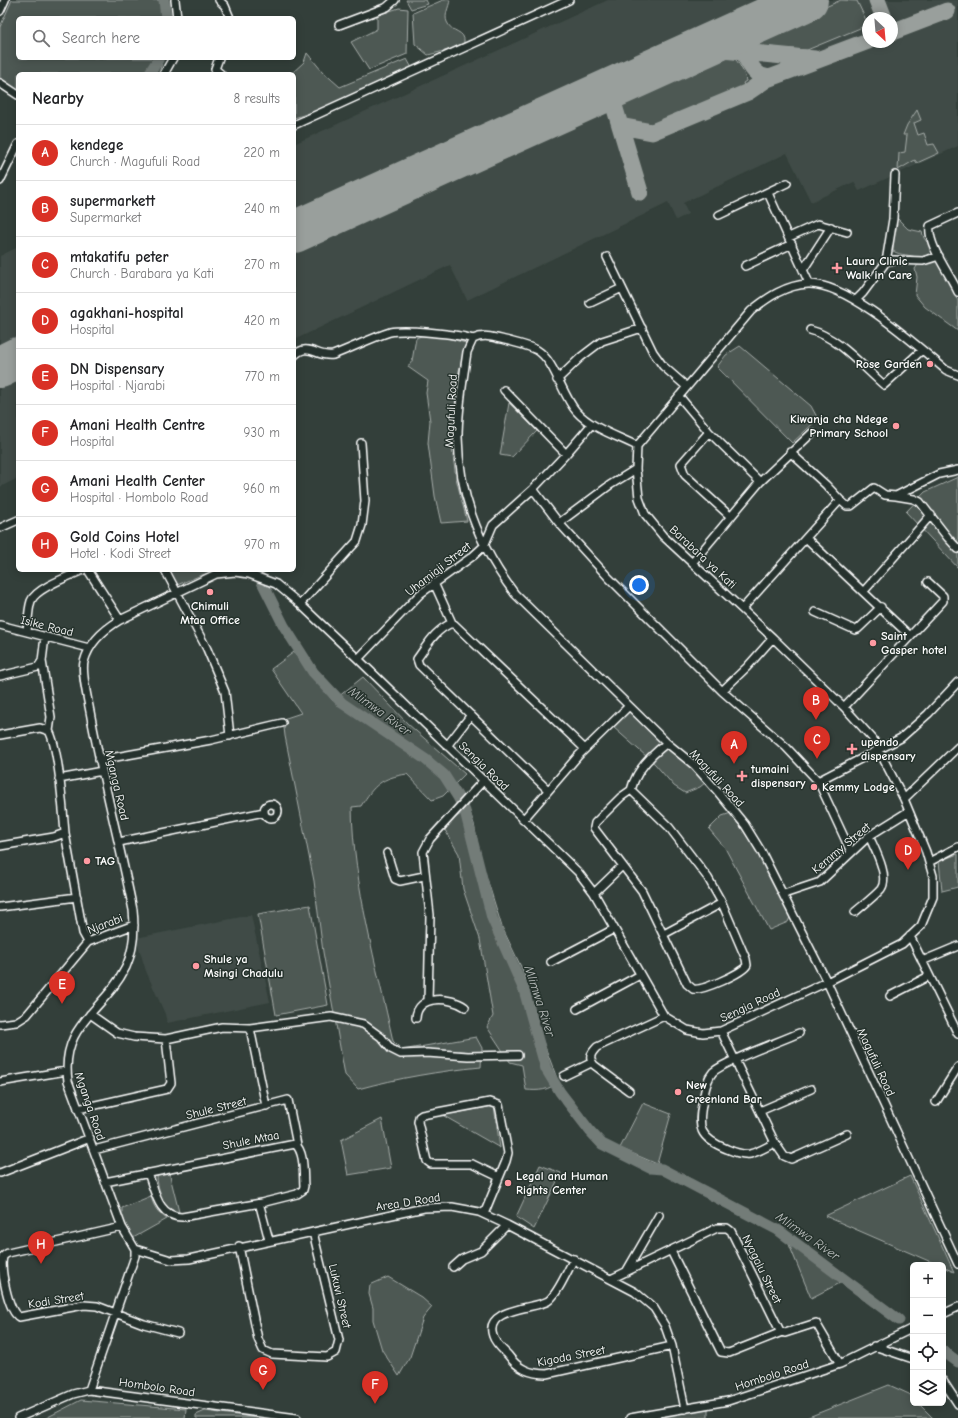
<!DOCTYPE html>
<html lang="en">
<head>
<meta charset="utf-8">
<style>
  :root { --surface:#fff; --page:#f2f2f2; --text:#202124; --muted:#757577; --line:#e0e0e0; --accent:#d93025 }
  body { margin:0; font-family:"Comic Neue",sans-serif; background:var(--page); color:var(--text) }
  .controls { position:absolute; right:12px; bottom:12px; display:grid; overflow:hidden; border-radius:6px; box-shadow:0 2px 10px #0003 }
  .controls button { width:36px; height:36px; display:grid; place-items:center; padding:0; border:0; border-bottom:1px solid var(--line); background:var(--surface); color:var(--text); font:20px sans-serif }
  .compass { position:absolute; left:862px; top:12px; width:36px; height:36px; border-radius:50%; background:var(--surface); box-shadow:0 2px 10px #0003; rotate:154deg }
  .you { position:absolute; left:639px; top:585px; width:14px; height:14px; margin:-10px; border:3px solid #fff; border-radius:50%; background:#1a73e8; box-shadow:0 0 0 6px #1a73e833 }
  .badge { display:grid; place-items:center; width:26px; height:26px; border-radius:50%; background:var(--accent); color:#fff; font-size:13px; font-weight:700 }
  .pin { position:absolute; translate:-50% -33px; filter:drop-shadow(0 1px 2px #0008) }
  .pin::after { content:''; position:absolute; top:21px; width:14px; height:12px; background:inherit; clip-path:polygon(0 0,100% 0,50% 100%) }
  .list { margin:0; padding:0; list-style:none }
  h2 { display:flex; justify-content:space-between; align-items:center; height:52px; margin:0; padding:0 16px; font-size:17px }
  h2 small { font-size:13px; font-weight:400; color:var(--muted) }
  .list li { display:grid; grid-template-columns:26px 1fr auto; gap:12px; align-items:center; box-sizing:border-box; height:56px; padding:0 16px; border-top:1px solid var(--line) }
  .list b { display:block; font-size:15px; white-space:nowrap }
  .list p { margin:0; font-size:13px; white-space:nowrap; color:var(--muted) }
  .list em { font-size:13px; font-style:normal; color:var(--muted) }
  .icon { flex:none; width:22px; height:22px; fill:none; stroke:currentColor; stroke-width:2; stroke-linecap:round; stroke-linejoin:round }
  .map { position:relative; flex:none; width:958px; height:1418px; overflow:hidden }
  .search { position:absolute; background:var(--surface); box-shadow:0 2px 10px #0003; left:16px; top:16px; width:280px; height:44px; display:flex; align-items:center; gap:10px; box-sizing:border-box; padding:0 14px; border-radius:6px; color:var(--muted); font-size:15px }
  .panel { position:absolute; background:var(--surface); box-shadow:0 2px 10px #0003; left:16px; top:72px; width:280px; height:500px; border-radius:6px }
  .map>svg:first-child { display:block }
</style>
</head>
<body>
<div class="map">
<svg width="958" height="1418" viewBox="0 0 958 1418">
  <rect width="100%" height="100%" fill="#333f3a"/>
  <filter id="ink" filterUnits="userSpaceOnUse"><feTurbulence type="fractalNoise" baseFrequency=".025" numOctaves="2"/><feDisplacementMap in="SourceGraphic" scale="8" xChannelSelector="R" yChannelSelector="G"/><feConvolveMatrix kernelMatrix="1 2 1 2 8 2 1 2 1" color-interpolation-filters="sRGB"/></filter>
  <g filter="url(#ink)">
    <!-- built -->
    <path fill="#404c47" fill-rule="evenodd" d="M608,0H958V146L859,191L854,182L811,202L787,153L683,203L688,214L676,220L668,203L467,300L450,265L294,340V144ZM868,18H892V42H868Z
      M18,247V478L0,487V256Z
      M251,915L270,1002L167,1023L165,1014L146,971L136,938Z"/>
    <!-- green -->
    <path fill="#4d5853" stroke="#a6aca9" d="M12,0H159L166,18H18V58H163L159,74H18V100L0,84V27Z
      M406,0H426L428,4L411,9Z
      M443,0H450C449,7 444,15 447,22C451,33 466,30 464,43L456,48L428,55L415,44L413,13Z
      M841,0L857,1L866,20L865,26L807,50L759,47L757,45V38Z
      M399,8L408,9L407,54L369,70L351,42L377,29V15Z
      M307,53L322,71L340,87L407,59L412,68L319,110L294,118V74H291L304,62Z
      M733,57C739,62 745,73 746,81L743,83L745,88L647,127L624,121L619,108L623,99L711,59Z
      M917,110L921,120L914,123L918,135L924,133L928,145L934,144L939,153L917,163L915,160L898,170L899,153L905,152L907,135H903L907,125Z
      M898,219L908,229L922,232L924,238L931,247L929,254L918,258C910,254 901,256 893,251L894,223Z
      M936,260L947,277L958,301V331L925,307L915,295L917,277L915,269L919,263Z
      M421,336L443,337L466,343L459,371L451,441L456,478L467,521L441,523L435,496L428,443L430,421L426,393L428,381L408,367L412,361L416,338Z
      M740,346L811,406L818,419L792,443L717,367L726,355Z
      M509,403L537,431L512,457L500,455Z
      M958,477V568L906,512L925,492Z
      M170,570H219L199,576L177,585Z
      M294,652L333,701L363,677L408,724L465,774L443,796L432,800L407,774C381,778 374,785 361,806L352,807C353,884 377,967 393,1041L402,1050L476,1037L482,1048L481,1067C440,1071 398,1078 358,1089L345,1075L323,952L314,881L285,736L283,719L301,713L271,669Z
      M629,711L706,782L700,787L685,793L674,786L655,764L613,727Z
      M469,809L474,824L480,856L502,927L524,973L533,1015L558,1081C550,1091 538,1091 526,1090L522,1065L510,1062L487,1027L493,1016L480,939L463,889L459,854L445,830L453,819Z
      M731,813L760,855L791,915L788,922L769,930L725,848L709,829L722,816Z
      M958,854V887L942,891L939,861Z
      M310,905L328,1005L276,1015L258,914Z
      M643,1103L671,1114L657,1164L620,1148Z
      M494,1106L500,1148L437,1112L455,1113Z
      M382,1119L391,1168L348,1175L341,1140Z
      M540,1165L561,1173L534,1229L516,1217Z
      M169,1172L179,1212L165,1207C162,1195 157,1188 157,1176Z
      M910,1176L954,1272L943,1267V1265H938L825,1216Z
      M151,1196C153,1206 158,1213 167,1219L133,1238L122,1218V1208Z
      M788,1242L842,1282L811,1298Z
      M388,1277L421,1297L432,1307L423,1318L410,1357L399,1376L382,1350L373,1320V1308L369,1294L370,1285Z
      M889,1385L909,1394L913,1398V1403H918L933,1418H806Z
      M81,1400L186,1409L185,1418H46Z
      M708,1408V1418H654Z
      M205,1411L259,1418H196V1415Z"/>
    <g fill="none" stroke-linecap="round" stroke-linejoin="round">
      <!-- river -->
      <path stroke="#737b78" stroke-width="11" d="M164,0L166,18
        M149,74L159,58
        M256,570L284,626L313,672L342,703L425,759L444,775L458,797L465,811L492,918L524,990L546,1069L560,1092L590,1131L602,1144L650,1168L662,1169L778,1230L899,1320
        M943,1351L958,1362"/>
      <!-- taxiway -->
      <path stroke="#999f9c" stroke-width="17" d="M877,0L884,18
        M892,32L947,11
        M726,37L737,41C746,54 753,82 772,77
        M696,50L712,49L815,59
        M609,89L640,192
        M620,126L652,132L748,92L767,79L868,41"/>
      <!-- runway -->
      <path stroke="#999f9c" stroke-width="42" d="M294,232L807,0
        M0,367L18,358"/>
      <defs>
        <path id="minor" d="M175,0L177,18
          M219,0L225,6L230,18
          M0,11L5,0
          M339,25L387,7L395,0
          M219,58L215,69L221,74
          M164,74L173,58
          M0,83L18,95
          M294,125L569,0
          M0,181L18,144
          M768,193L809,283
          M958,213L930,226C927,245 950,274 958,292
          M719,215L787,183
          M789,237L818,224L847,232
          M607,257L653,352L663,366L687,387
          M886,262L893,219L895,175
          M745,266L792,244
          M803,270L831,227
          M856,300L863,293L886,262L894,260L923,261L939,256
          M590,303L622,288
          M810,330C838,337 862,366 884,385L922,350
          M473,339L467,352C463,380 458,409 458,437C459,496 480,548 515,594L667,743L694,765L718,792L745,825L761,851L827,982L958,1264
          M473,339C484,334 493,337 505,340C516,343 527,345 537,350C555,361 562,395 576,411C591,428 617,436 637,446
          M294,356C308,341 317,358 333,355C352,348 371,338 390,332C405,329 458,334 473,339
          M557,380L581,357L602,341L642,328
          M504,390L566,454
          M679,396L709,432L760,482
          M709,432L681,464L685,475L731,517
          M533,489L559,523L608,577L722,691L786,747L818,781L851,852
          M896,496L914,499L920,502L948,538L958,549
          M840,500L847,506H851L874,488L885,495L896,496L939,474L958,470
          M559,523L610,485L636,469
          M0,528L18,520
          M807,539L909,635
          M692,563L760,482L812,433
          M88,570L120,620
          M165,570L207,649L225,692L230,736
          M434,583L452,623
          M864,591L931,515
          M300,604L357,541L362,525L365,501L361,443
          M742,609L840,500L826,485L790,452
          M815,612L855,630L858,629L881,607
          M0,625L89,648
          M27,632C28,623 28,610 31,601C36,588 70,576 83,570
          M358,659L420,594L473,556L484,546L493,525L533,489L566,454L592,424
          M42,661L51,717L49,731
          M0,676L38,667L42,661L45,637
          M722,691L747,667L773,638
          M844,707L943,601V596L928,582
          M0,735L40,728L49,731C59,748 63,811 65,833L54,837L0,846
          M447,746L471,715
          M99,760L211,740L282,723
          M59,779L102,771
          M818,781L901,738L928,714L958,682
          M548,790L419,665L417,659C428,644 435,630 452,623L455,625L585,749
          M631,790L621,797L595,823L594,828L642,891L687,984L693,989C702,991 743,973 747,965L746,959L722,903L708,878L669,827L631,790C636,770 651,755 667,743
          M904,799L958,747
          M264 811a7 7 0 1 1 14 0a7 7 0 1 1-14 0Z
          M523,820L578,756L629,706
          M65,833L83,933L88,942
          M119,842L264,812
          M387,853L395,879L400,881L424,876
          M929,862L958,847
          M594,893L622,866
          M784,894L820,882L869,836L909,811
          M0,907L77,897
          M855,912C863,905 874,897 881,889C890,876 874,848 869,836
          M664,934L722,903
          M910,936L958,1034
          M922,961L958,946
          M551,962L614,929
          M890,996L929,976
          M428,1001L430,915L423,852L430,839L484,780
          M577,1009L640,975
          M90,1014L117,1033L134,1037L166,1039L222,1027L250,1028L331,1017L363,1024L381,1037L391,1049L401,1054L427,1053L468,1056L518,1055
          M416,1018C417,994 451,997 465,1007
          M0,1024L16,1022L27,1015L88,942L134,925
          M250,1028L266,1106
          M721,1031L775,1143L784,1156L791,1159L847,1134
          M564,1076L591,1063
          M0,1082L66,1071
          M629,1091L594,1065C588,1058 591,1053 597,1047L664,1016
          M936,1102L958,1067
          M78,1109L167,1089L171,1083L166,1039
          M760,1111L811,1089
          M775,1143C768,1146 759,1152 750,1154C742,1155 734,1152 727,1149C699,1138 697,1128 703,1100C705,1091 706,1080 713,1072C727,1060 779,1042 799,1033
          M94,1150L288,1100L297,1145
          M0,1173L90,1138
          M148,1173C155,1191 158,1217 182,1217L261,1203
          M105,1182L295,1144C305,1152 303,1174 304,1186L303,1190L297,1194L261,1203L260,1206L269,1240
          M484,1214L506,1161L508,1153L499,1105L490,1102L422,1115L419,1117L418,1122L427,1161L431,1164H472L499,1177
          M122,1227L8,1253C6,1254 4,1255 3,1257C0,1268 8,1311 19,1317L84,1305L97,1306L144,1324L178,1333
          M239,1246L258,1339L263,1350L272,1354L327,1357L336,1352L339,1340L313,1232
          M135,1249L171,1260L189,1259L424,1208L452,1207L479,1212L507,1225L635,1292L654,1308L665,1326L672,1346L685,1409
          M671,1251L721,1352L729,1353L782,1332
          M574,1259C568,1269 558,1294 548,1301C535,1309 483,1308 493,1336C495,1343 503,1350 508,1355C518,1369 530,1374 547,1374L672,1346
          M453,1267L462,1259L481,1251L507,1225
          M626,1272L659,1215
          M611,1279L717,1228H727L731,1231L780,1331L785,1333L816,1323L840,1364
          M943,1314L958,1307
          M874,1346L913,1359
          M943,1381L958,1404
          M89,1390L135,1256V1249L122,1227L68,1081C60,1023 104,1012 126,967C134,949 135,929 133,910C120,845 103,781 91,717C89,704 81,674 84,662C89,643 103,630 120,620L216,574L235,572L249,574L276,584L300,604L358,659L578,872L594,893L664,1016L687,1030L703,1033L721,1031L827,982L902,944L921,926L933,897V876L926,852L904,799L873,739L844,707L773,638L663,536L645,514L639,498L636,469L637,446L751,311C768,297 786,285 808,284C847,282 916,345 946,370L958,375
          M18,1418L73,1394L89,1390L297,1418
          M630,1418L728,1401L840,1364L913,1328"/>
      </defs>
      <!-- minor casing -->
      <use href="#minor" stroke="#fff" stroke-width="10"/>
      <!-- minor -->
      <use href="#minor" stroke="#26332d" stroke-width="7"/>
    </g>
  </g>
  <!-- markers -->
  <g fill="#ff9aa2" stroke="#26332d" stroke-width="1.5">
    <path d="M835 262h4v4h4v4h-4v4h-4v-4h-4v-4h4z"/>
    <circle cx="930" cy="364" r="4"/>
    <circle cx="896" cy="426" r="4"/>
    <circle cx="210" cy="592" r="4"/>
    <circle cx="873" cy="643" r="4"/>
    <path d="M850 743h4v4h4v4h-4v4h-4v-4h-4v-4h4z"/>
    <path d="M740 770h4v4h4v4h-4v4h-4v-4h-4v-4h4z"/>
    <circle cx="814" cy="787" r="4"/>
    <circle cx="87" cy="861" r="4"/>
    <circle cx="196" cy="966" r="4"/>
    <circle cx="678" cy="1092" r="4"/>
    <circle cx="508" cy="1183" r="4"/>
  </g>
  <g text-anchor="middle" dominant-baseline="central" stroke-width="3" stroke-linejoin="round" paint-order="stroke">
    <!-- poi labels -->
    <g font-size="12" font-weight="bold" fill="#fff" stroke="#26332d" text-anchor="start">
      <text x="846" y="261">Laura Clinic<tspan x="846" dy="14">Walk in Care</tspan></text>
      <text x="922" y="364" text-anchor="end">Rose Garden</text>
      <text x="888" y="419" text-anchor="end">Kiwanja cha Ndege<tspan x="888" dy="14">Primary School</tspan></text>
      <text x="210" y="606" text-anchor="middle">Chimuli<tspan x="210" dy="14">Mtaa Office</tspan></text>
      <text x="881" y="636">Saint<tspan x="881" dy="14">Gasper hotel</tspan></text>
      <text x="861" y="742">upendo<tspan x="861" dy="14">dispensary</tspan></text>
      <text x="751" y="769">tumaini<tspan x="751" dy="14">dispensary</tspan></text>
      <text x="822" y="787">Kemmy Lodge</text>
      <text x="95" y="861">TAG</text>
      <text x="204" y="959">Shule ya<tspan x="204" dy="14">Msingi Chadulu</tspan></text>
      <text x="686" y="1085">New<tspan x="686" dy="14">Greenland Bar</tspan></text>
      <text x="516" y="1176">Legal and Human<tspan x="516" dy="14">Rights Center</tspan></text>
    </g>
    <!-- street labels -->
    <g font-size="12" fill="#fff" stroke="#26332d">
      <text transform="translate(451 411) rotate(-87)">Magufuli Road</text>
      <text transform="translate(703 557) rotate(43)">Barabara ya Kati</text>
      <text transform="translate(438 569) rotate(-38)">Uhamiaji Street</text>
      <text transform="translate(47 626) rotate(14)">Isike Road</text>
      <text transform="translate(484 766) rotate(44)">Sengia Road</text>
      <text transform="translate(717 778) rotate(47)">Magufuli Road</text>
      <text transform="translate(117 785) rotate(77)">Mganga Road</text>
      <text transform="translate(841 848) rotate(-40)">Kemmy Street</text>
      <text transform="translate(105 924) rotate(-21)">Njarabi</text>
      <text transform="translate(750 1005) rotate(-25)">Sengia Road</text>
      <text transform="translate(876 1062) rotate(65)">Magufuli Road</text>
      <text transform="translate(90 1106) rotate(71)">Mganga Road</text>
      <text transform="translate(216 1108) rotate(-14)">Shule Street</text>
      <text transform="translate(251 1140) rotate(-11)">Shule Mtaa</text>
      <text transform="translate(408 1202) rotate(-9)">Area D Road</text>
      <text transform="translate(762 1269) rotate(64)">Nyagalu Street</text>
      <text transform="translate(340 1296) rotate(77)">Lukuvi Street</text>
      <text transform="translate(56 1300) rotate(-9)">Kodi Street</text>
      <text transform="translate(571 1356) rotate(-11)">Kigoda Street</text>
      <text transform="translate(772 1375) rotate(-18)">Hombolo Road</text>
      <text transform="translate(157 1387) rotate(8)">Hombolo Road</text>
    </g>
    <!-- water labels -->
    <g font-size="13" font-style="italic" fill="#b9bdbc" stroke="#26332d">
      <text transform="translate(380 711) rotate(36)">Mlimwa River</text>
      <text transform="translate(540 1001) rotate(72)">Mlimwa River</text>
      <text transform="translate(808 1236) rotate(35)">Mlimwa River</text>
    </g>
  </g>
</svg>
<div class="controls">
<button>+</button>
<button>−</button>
<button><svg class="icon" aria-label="locate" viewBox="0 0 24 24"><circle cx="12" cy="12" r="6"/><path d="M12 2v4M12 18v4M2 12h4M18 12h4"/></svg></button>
<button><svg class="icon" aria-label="layers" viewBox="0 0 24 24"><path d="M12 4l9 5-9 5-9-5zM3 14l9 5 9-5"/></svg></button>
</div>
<svg class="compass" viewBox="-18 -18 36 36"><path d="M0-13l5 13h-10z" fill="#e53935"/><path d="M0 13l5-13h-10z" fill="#757577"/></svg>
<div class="you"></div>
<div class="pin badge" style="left:734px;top:764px">A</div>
<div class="pin badge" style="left:816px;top:720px">B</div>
<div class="pin badge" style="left:817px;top:759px">C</div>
<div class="pin badge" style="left:908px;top:870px">D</div>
<div class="pin badge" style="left:62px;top:1004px">E</div>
<div class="pin badge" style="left:375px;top:1404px">F</div>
<div class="pin badge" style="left:263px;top:1390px">G</div>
<div class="pin badge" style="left:41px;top:1264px">H</div>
<div class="search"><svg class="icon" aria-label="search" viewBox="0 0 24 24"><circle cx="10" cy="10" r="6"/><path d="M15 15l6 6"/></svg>Search here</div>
<section class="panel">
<h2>Nearby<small>8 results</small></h2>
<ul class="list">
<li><span class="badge">A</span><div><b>kendege</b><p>Church · Magufuli Road</p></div><em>220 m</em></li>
<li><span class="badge">B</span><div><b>supermarkett</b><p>Supermarket</p></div><em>240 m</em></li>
<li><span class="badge">C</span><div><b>mtakatifu peter</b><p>Church · Barabara ya Kati</p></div><em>270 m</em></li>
<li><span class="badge">D</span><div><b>agakhani-hospital</b><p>Hospital</p></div><em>420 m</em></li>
<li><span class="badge">E</span><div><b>DN Dispensary</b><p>Hospital · Njarabi</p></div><em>770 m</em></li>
<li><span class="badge">F</span><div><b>Amani Health Centre</b><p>Hospital</p></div><em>930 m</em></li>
<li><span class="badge">G</span><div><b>Amani Health Center</b><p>Hospital · Hombolo Road</p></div><em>960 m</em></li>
<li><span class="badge">H</span><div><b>Gold Coins Hotel</b><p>Hotel · Kodi Street</p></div><em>970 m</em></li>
</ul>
</section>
</div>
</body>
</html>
